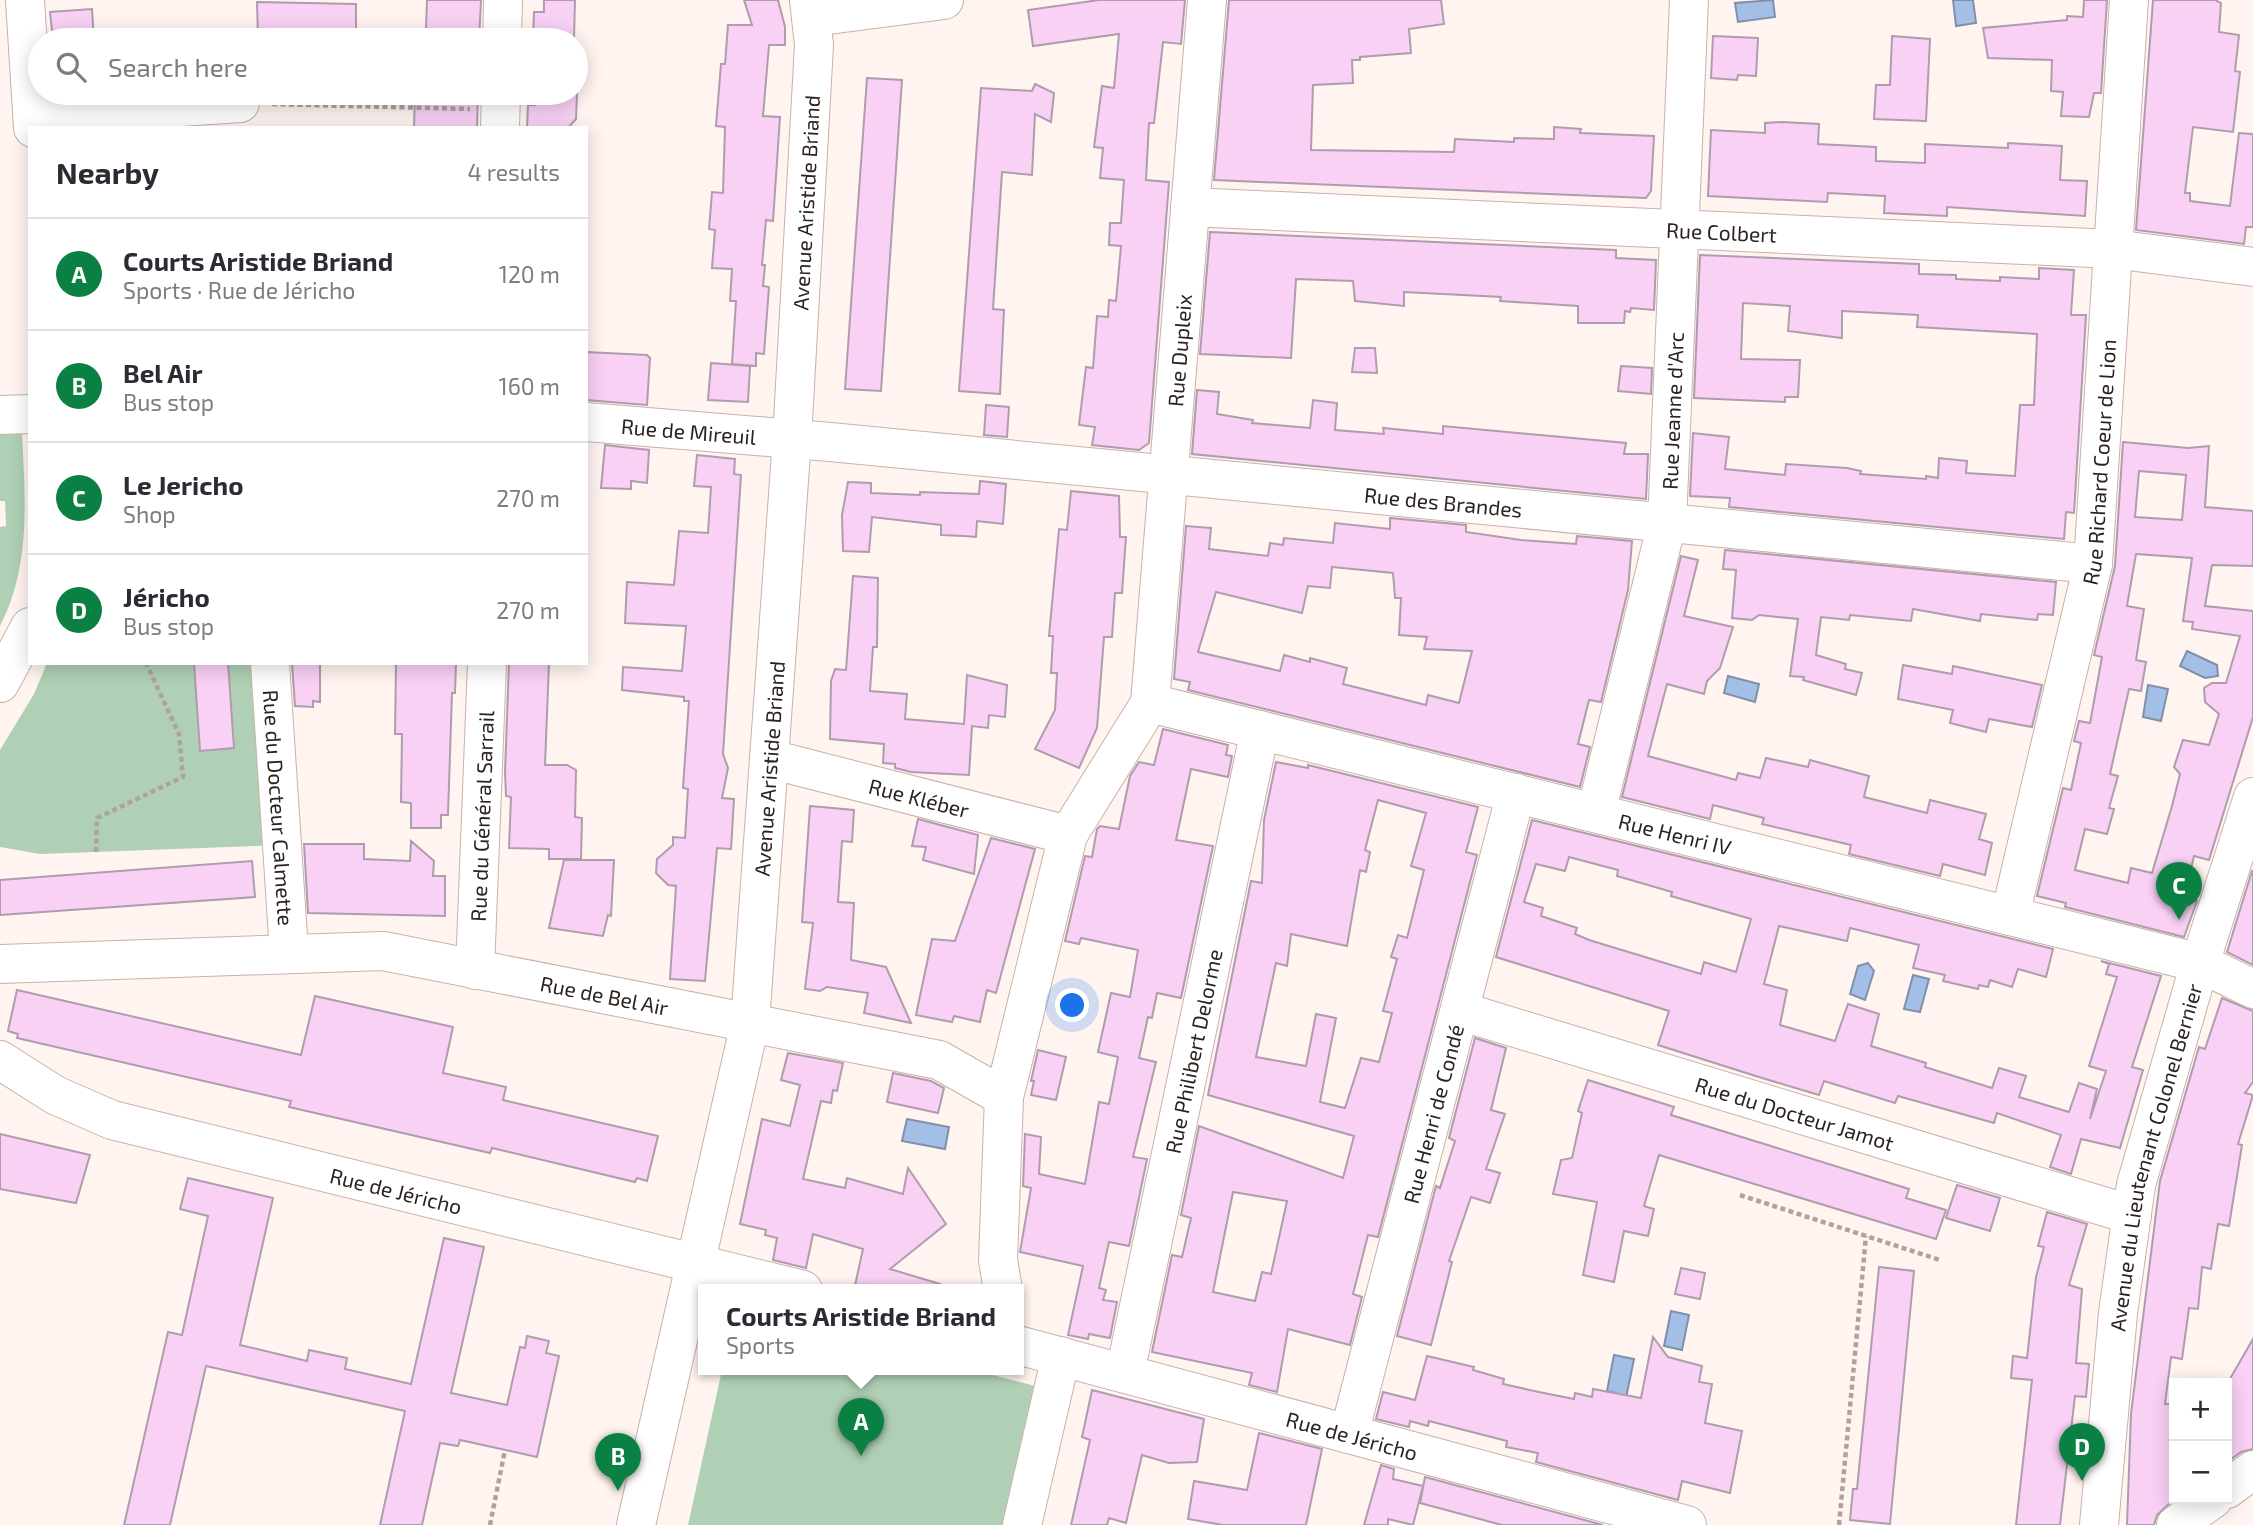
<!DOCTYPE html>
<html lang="en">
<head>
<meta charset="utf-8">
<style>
  :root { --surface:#fff; --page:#f7f7f7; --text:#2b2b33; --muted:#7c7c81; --line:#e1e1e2; --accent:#0b8043 }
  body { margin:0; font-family:"Exo 2",sans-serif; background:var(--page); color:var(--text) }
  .controls { position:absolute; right:21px; bottom:21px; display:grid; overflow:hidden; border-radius:0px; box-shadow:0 4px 18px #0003 }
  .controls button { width:63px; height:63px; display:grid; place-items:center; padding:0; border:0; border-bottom:2px solid var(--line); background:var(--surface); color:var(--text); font:35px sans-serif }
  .you { position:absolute; left:1073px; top:1006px; width:24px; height:24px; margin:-18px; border:5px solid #fff; border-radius:50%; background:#1a73e8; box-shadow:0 0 0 10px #1a73e833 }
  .badge { display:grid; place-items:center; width:46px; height:46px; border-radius:50%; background:var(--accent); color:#fff; font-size:23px; font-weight:700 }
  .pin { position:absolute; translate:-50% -58px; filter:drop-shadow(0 2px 4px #0008) }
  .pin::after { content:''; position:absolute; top:37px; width:24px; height:21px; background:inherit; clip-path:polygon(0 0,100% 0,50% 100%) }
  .popup { position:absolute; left:698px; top:1284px; width:326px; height:91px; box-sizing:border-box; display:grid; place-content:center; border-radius:0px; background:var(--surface); filter:drop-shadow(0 2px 5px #0005); font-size:23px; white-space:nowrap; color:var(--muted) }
  .popup b { font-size:26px; color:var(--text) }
  .popup::after { content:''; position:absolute; left:50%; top:100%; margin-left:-14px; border:14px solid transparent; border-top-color:var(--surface) }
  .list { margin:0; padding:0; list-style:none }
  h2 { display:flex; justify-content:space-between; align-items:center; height:91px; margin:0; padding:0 28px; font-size:30px }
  h2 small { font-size:23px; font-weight:400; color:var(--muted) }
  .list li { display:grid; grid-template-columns:46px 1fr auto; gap:21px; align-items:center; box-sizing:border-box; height:112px; padding:0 28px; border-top:2px solid var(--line) }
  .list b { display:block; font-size:26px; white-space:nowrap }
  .list p { margin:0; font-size:23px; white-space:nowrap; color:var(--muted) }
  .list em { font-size:23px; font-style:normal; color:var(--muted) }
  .icon { flex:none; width:38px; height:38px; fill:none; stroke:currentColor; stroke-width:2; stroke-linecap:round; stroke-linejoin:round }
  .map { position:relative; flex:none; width:2253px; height:1525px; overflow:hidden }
  .search { position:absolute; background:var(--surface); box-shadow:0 4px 18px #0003; left:28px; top:28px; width:560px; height:77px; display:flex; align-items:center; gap:18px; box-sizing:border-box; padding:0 24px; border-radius:38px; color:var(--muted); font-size:26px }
  .panel { position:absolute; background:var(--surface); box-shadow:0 4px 18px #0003; left:28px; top:126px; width:560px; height:539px; border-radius:0px }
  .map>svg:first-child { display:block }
</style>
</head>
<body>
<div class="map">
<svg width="2253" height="1525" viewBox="0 0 2253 1525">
  <rect width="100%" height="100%" fill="#fff4f0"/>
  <!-- green -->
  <path fill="#afd0b5" d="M21,414C24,484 34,561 0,626V527L6,526L5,501H0V415Z
    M47,663H270L281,845L40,854L0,847V750L34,694Z
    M722,1370H973L1035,1386L1004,1525H688Z"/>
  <!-- water -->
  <path fill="#a3bfe6" stroke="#7f90aa" stroke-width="2" d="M1773,0L1775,17L1738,22L1735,3Z
    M1953,0H1973L1976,23L1956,26Z
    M2187,651L2217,665L2218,676L2205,678L2180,666Z
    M1728,676L1759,684L1755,702L1724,693Z
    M2148,685L2168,689L2161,721L2143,717Z
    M1868,963L1874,971L1865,1000L1850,994L1858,966Z
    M1913,975L1929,979L1920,1012L1904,1009Z
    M907,1119L949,1127L945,1149L902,1141Z
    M1671,1311L1689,1315L1682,1350L1664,1346Z
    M1614,1355L1634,1359L1625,1403L1615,1400L1616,1393L1607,1391Z"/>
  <!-- building -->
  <path fill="#f8d1f5" stroke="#af9cad" stroke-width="2" fill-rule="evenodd" d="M427,0H481L479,40H430V29H426Z
    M544,0H575L574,40H533L534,12H544Z
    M744,0H778L785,27V45H769L763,116L780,117L773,221L766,220L762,265H765L763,286L769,287L764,354L756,353V366L732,364L736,301H730L732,269L712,268L715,230L709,229L712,192L723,193L725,127L716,126L721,64H725L728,25H752Z
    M1099,0H1185L1181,44L1163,42L1154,123H1149L1146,180L1169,182L1149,443L1139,450L1092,445L1095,427L1079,425L1086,367L1093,368L1097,316L1108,317L1109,300L1116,301L1121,246L1109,245L1110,223H1121L1124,180L1100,178L1103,148L1094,147L1102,86L1114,88L1119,34L1033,46L1028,10Z
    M1229,0H1441L1444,24L1409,29L1411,53L1360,57V60H1352L1353,83L1313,85L1311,150L1454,152L1455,139L1514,142V138L1554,139V127L1581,129L1580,133L1654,136L1651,191L1646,198L1214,180Z
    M2084,0H2107L2101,93H2094L2089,117L2061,116L2063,92L2051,91L2052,60L1988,58L1983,28L2067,20V16L2083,17Z
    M2153,0H2215L2221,3L2219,32L2239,35L2235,71L2240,72L2233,132L2193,127L2185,193H2190V201L2230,206L2239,133L2253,134V227H2246L2244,244L2136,230Z
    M257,2L356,4V40L258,38Z
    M92,9L94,40H53L50,12Z
    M1713,36L1758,38L1756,76L1738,75L1737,80L1711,78Z
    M1892,36L1930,39L1926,121L1874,119L1876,85H1890Z
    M867,78L902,80L881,391L845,389Z
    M1035,84L1054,93L1051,122L1035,114L1032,175L1002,172L993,309L1004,310L1000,394L959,391L981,88L1032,91Z
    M415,93H478L477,128H414Z
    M536,93H577L576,119L568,128H527L528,105H535Z
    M1782,122L1819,124L1818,144L1876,147V161L1925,163V144L2008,148V143L2062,146L2060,180L2087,181L2085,216L1947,207V216L1884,213L1885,196L1828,193L1827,202L1708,196L1711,130L1765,133V123Z
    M1210,232L1616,250V258L1656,260L1654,310L1631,308L1630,312L1625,311L1624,323H1578V306L1500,301L1501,297L1404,292V306L1355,301L1353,281L1296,279L1291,358L1200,354Z
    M1700,255L1919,264V274L1956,275V279L2000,281V277L2039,279V268L2074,270L2071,315H2086L2074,513L2066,512L2064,539L1729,507L1730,498L1690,496L1693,433L1729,437L1725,469L1785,475L1786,464L1847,468L1861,471L1860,474L1926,479V476L1938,478L1939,458L1967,461L1966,473L2015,476L2020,405H2034L2037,334L1917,327L1918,315L1842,311V338L1788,331L1790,306L1743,303L1741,359L1800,360L1798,397H1785V402L1694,398Z
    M1355,348H1375L1377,373L1352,372Z
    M586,352L647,355L650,358L647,405L586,400Z
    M711,363L750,366L748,402L708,400Z
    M1621,366L1652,368L1651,394L1618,391Z
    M1197,390L1219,392L1217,414L1253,420L1252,423L1310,428L1313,400L1337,403L1335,430L1384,434L1383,428L1443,434V426L1626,443L1624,454H1648L1646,499L1192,454Z
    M986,405L1009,407L1007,437L984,435Z
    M2123,442L2188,448L2209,446L2205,507L2253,511V566L2212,565L2205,606L2253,611V717L2209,860L2194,856L2184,898L2197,901L2184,937L2065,907L2066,903L2037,896L2063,788L2071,790L2081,743L2074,741L2079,721L2090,723L2102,657L2094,655L2115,566ZM2139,471L2186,475L2182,520L2135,517ZM2136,554L2192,558L2183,621L2193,622L2192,629L2240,636L2226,683H2212L2204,688L2205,702L2219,714L2209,745L2183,740L2174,767L2180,774L2172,806L2152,873L2131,868L2128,883L2075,870L2085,829L2107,834L2114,809L2109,808L2118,776L2110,774L2129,689L2141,691L2146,662L2136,660L2144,609L2127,606Z
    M605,445L649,450L647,483L631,481V489L601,488Z
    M697,455L735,459L734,474L741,475L723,754L728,768L722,798L734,799L731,849L717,848L705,981L670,979L676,886L668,885L656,873L657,859L673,845V837L685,838L688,789L683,788L689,701H684V697L622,690L623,667L682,671L686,626L625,623L627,582L674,585L679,531L708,533L711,487L694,486Z
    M980,481L1006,484L1003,524L977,521L976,537L964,536L941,535V525L872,517L869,552L843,551L842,515L848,482L871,483V493L920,495V492L979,494Z
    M1071,491L1119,496L1120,537H1126L1122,593H1115L1112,637H1104L1097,728L1079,768L1035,749L1055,710L1057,673H1051L1053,636H1049L1059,529L1067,530Z
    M1390,518L1466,525V532L1521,540L1576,544L1577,536L1632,541L1628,590L1601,702L1589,700L1578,744L1590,747L1580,787L1188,690L1190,682L1174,679L1186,526L1211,528L1209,549L1268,556L1270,543L1283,545L1284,538L1333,543L1335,523L1390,529ZM1332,567L1393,573L1395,598H1401L1399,635L1427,637L1424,649L1472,651L1459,703L1428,695L1426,705L1343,684L1347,668L1310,658V662L1284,655L1280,671L1198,652L1216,592L1302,613L1308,586L1330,588Z
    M1725,550L2056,582L2053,615L2038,614L2037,620L1981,614L1980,621L1913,609L1911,621L1850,615L1849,620L1821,617L1816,655L1846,664L1845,669L1862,673L1856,695L1803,680L1804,677L1790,676L1798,619L1759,615L1752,620L1732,618L1736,570L1723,569Z
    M1681,556L1698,560L1684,616L1733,627L1720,668L1707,681L1704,694L1667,684L1648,756L1736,780L1738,773L1760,778L1766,758L1808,767L1810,760L1869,776L1864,797L1927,813L1930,800L1986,814L1979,839L1992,843L1985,875L1943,864L1940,876L1849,854L1851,845L1762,824L1764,818L1713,805L1710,819L1622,797Z
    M853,576L878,578L877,647H873L870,691L907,694L905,719L964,724L967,675L1007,685L1005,717L989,715L988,728L972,726L969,775L911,772L895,768V764L883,763L884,744L830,739L831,681L835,669L846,670Z
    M194,663H228L234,748L200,751Z
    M292,663H320V702L313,701V707L295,706Z
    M396,663H456L455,693H452L448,815H441V828H411V803L401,802L402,734H395Z
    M509,663H549L545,765H567L576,770L575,817L582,818L581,859H549V849L509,848L511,797L506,796L505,772Z
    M1903,665L1952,674L1953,666L2042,685L2032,727L1989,719L1986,732L1950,723L1953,710L1898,699Z
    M1163,729L1228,745L1226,755L1232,756L1228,777L1191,769L1176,840L1213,846L1181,998L1157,993L1152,1018L1148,1017L1139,1058L1156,1062L1133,1157L1147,1159L1129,1246L1109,1242L1099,1288L1106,1290L1103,1300L1117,1302L1110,1338L1089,1334L1088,1339L1068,1335L1083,1266L1020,1252L1031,1188L1023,1186L1025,1134L1041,1137L1039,1174L1085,1184L1099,1102L1109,1104L1118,1057L1098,1052L1111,993L1130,997L1138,950L1081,938L1079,944L1065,941L1085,856L1092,857L1097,829L1100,826L1119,829L1130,776L1139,762L1154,765Z
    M1276,762L1308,768V765L1478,807L1466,852L1477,855L1378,1237L1368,1235L1353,1294L1362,1297L1350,1345L1288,1329L1277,1392L1249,1385L1252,1373L1152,1352L1172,1255L1182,1257L1191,1218L1181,1215L1199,1126L1343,1178L1354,1136L1208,1095L1251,881L1262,883L1264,820ZM1378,800L1426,813L1411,866L1424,870L1407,938L1398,935L1391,957L1397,959L1383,1011L1392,1013L1379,1062L1361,1058L1345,1108L1320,1102L1336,1018L1316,1014L1306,1066L1256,1057L1276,963L1287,966L1291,934L1347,946L1360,870L1366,872L1370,852L1365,850ZM1233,1192L1287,1201L1271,1274L1262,1272L1255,1301L1213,1292Z
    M810,806L854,810L852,842L842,841L838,902L854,903L851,960L886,967L911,1023L864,1013L868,993L827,987L820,991L805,989L813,923L802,922Z
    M918,819L978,835L974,874L923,860L926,847L912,846Z
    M1532,820L2053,949L2046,977L2018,969L2012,987L1990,980L1988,987L1979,985L1978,989L1943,981L1945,975L1913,968L1919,945L1850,928L1847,941L1779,926L1764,984L1787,990L1780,1025L1835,1041L1848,1004L1879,1014L1871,1046L1926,1063L1925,1067L1992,1088L1999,1068L2026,1076L2019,1097L2069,1112L2079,1083L2097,1089L2090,1119L2106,1071L2089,1066L2117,977L2106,974L2109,964L2101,961L2161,976L2132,1067L2143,1070L2120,1148L2081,1139L2071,1174L2050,1167L2061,1135L1997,1113L1994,1123L1898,1096L1895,1103L1824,1081L1819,1095L1762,1078L1658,1045L1669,1011L1496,957ZM1569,857L1618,870L1617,876L1672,892L1671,896L1751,919L1736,972L1704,962L1701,974L1589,940L1575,934L1577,928L1541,916L1543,908L1524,902L1536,864L1565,871Z
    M991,838L1035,849L996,993L987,990L980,1022L954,1016L952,1022L916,1015L932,939L955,941Z
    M411,841L434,861L433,876H445V916L308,913L304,844H364V859L410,861Z
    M564,860H614L611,916L608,915L603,936L549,928Z
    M252,861L255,897L0,915V880Z
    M2252,871H2253V965L2227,952Z
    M17,990L301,1055L315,996L453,1027L443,1073L506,1087L503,1100L658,1136L647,1181L637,1178L635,1182L492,1148L490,1153L289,1107L291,1101L17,1038L18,1034L8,1031Z
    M2222,998L2253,1011V1082L2245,1093L2253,1095L2238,1144L2242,1145L2229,1226L2218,1224L2211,1269L2202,1267L2198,1309L2189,1308L2182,1359L2171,1357L2165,1404H2171L2170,1417H2174L2171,1502L2157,1515L2154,1525H2127L2131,1414L2160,1181L2199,1047L2205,1049Z
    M1475,1038L1506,1048L1491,1110L1505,1114L1486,1169L1500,1173L1490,1203L1471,1197L1449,1261L1452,1262L1431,1345L1397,1336L1436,1186L1440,1188L1455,1141L1449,1138Z
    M1038,1050L1066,1057L1056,1100L1031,1095L1034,1081H1031Z
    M788,1053L843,1063L837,1091L833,1090L831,1103L821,1101L803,1179L845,1188L847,1178L903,1194L908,1168L946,1224L890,1269L940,1284L939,1290H869V1285L854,1290L863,1249L813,1234L806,1268L773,1260L777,1238L765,1235L766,1230L740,1224L762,1119L790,1126L800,1085L781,1080Z
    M893,1073L931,1081L944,1088L938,1113L887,1102Z
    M1588,1080L1674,1107L1671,1115L1909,1189L1906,1198L1946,1210L1936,1239L1659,1155L1644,1206L1654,1209L1648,1236L1624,1231L1614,1282L1583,1275L1597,1202L1553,1194L1561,1160L1572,1158L1582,1113L1578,1111Z
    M0,1134L90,1155L76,1203L0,1189Z
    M188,1178L273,1198L240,1345L307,1361L309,1350L347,1358L345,1369L411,1384L444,1238L484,1247L451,1393L507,1405L520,1347L525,1348L527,1336L549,1341L546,1353L559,1356L537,1457L460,1440L458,1446L440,1443L422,1525H380L405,1411L206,1366L170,1525H124L168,1332L182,1335L208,1216L180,1209Z
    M1957,1185L2000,1198L1990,1231L1946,1218Z
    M2047,1212L2087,1224L2069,1285L2082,1289L2076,1363L2089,1364L2086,1397L2075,1396L2060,1525H2016L2032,1380L2011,1378L2013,1356L2027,1358L2036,1277L2044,1247L2038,1246Z
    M1879,1267L1914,1271L1890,1524L1850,1520L1853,1489H1857Z
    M1681,1268L1705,1273L1700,1299L1675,1294Z
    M1653,1337L1668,1357L1702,1366L1699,1382L1712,1384L1705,1423L1742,1431L1730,1493L1682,1481L1678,1500L1536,1462L1538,1453L1506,1447L1507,1441L1429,1421L1428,1426L1410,1421L1409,1427L1376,1419L1383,1392L1415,1400L1427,1356L1474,1367L1473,1370L1504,1379L1503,1384L1539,1392L1574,1399L1575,1393L1592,1397L1593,1389L1641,1398Z
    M2253,1339V1449L2241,1452L2227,1462V1384Z
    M1092,1390L1204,1419L1197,1462L1169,1463L1142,1455L1126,1523L1109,1518L1107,1525H1071L1090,1440L1082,1437Z
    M1259,1433L1322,1449L1306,1525H1223L1188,1519L1194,1481L1247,1490Z
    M1381,1465L1394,1469L1393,1479L1423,1486L1413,1525L1388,1519V1525H1364Z
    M1425,1477L1603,1525H1502L1420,1503Z"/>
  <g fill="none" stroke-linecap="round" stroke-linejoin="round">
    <defs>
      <g id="minor">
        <path d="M25,0L33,128"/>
        <path d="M813,17L944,0"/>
        <path d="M502,40L503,0"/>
        <path d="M33,117L240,103"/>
        <path d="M500,128L501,93"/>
        <path id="s1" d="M1190,207L2113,249L2253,267"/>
        <path d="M0,415L30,414"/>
        <path id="s2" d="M586,422L830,442L2093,564"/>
        <path id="s3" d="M270,663L289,952"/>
        <path d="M0,683L30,627"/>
        <path id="s4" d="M1150,703L2200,963L2253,989"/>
        <path id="s5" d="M770,759L1068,835"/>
        <path id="s6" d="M1596,813L1667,523L1689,0"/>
        <path id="s7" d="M2010,916L2093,564L2129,0"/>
        <path id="s8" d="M0,964L383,951L939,1060L1004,1097L998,1260L1003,1290"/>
        <path id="s9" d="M475,970L487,663"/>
        <path id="s10" d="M1460,1011L2132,1215"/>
        <path id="s11" d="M0,1060L55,1095L112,1120L803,1290"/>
        <path id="s12" d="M1004,1097L1068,835L1150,703L1207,0"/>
        <path id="s13" d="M1018,1345L1687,1525"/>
        <path id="s14" d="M1125,1373L1260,730"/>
        <path id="s15" d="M1349,1434L1516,793"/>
        <path d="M2227,1489L2253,1470"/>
        <path id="s16" d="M636,1525L750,1023L792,439L814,45L809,0"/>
        <path d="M1022,1525L1061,1356"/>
        <path id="s17" d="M2099,1525L2118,1313L2136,1185L2200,963L2253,797"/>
        <path d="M2176,1525L2213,1499"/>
      </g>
    </defs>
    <!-- minor casing -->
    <use href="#minor" stroke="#cab1a8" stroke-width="40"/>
    <!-- path -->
    <path stroke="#ada29e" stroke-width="4.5" stroke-dasharray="5 3.5" stroke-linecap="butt" d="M272,104L470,109
      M96,852L97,818L183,777L179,734L146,663
      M1740,1195L1940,1260
      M490,1525L505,1450
      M1839,1525L1866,1236"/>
    <!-- minor -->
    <use href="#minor" stroke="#fff" stroke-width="38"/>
  </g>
  <g text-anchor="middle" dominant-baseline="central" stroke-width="6" stroke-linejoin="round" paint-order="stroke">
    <!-- street labels -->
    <g font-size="21" fill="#2c231f" stroke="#fff">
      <text stroke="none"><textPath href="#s16" startOffset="1337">Avenue Aristide Briand</textPath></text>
      <text stroke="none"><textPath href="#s1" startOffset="532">Rue Colbert</textPath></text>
      <text stroke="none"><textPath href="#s12" startOffset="779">Rue Dupleix</textPath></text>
      <text stroke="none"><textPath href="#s6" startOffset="411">Rue Jeanne d'Arc</textPath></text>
      <text stroke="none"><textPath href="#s2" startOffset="103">Rue de Mireuil</textPath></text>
      <text stroke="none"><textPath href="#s7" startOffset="464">Rue Richard Coeur de Lion</textPath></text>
      <text stroke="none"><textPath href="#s2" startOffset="861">Rue des Brandes</textPath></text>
      <text stroke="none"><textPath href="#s16" startOffset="770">Avenue Aristide Briand</textPath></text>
      <text stroke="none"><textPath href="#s5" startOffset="154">Rue Kléber</textPath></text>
      <text stroke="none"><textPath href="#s3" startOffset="145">Rue du Docteur Calmette</textPath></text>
      <text stroke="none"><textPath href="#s9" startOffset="154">Rue du Général Sarrail</textPath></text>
      <text stroke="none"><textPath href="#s4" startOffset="541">Rue Henri IV</textPath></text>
      <text stroke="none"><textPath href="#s8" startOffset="609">Rue de Bel Air</textPath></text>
      <text stroke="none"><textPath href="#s14" startOffset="329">Rue Philibert Delorme</textPath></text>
      <text stroke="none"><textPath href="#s15" startOffset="331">Rue Henri de Condé</textPath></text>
      <text stroke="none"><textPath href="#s10" startOffset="350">Rue du Docteur Jamot</textPath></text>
      <text stroke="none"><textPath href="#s17" startOffset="373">Avenue du Lieutenant Colonel Bernier</textPath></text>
      <text stroke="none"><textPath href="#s11" startOffset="420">Rue de Jéricho</textPath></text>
      <text stroke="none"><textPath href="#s13" startOffset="346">Rue de Jéricho</textPath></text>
    </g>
  </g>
</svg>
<div class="controls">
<button>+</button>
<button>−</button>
</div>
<div class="you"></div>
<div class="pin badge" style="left:861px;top:1456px">A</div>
<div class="popup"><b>Courts Aristide Briand</b>Sports</div>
<div class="pin badge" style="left:618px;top:1491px">B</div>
<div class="pin badge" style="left:2179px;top:920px">C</div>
<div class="pin badge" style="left:2082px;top:1481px">D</div>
<div class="search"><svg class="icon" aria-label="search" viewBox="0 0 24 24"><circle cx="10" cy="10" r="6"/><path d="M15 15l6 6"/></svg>Search here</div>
<section class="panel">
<h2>Nearby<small>4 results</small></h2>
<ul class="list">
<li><span class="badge">A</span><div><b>Courts Aristide Briand</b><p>Sports · Rue de Jéricho</p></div><em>120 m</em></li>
<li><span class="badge">B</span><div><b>Bel Air</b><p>Bus stop</p></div><em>160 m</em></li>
<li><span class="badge">C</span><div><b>Le Jericho</b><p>Shop</p></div><em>270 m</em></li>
<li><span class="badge">D</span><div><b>Jéricho</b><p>Bus stop</p></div><em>270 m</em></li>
</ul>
</section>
</div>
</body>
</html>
